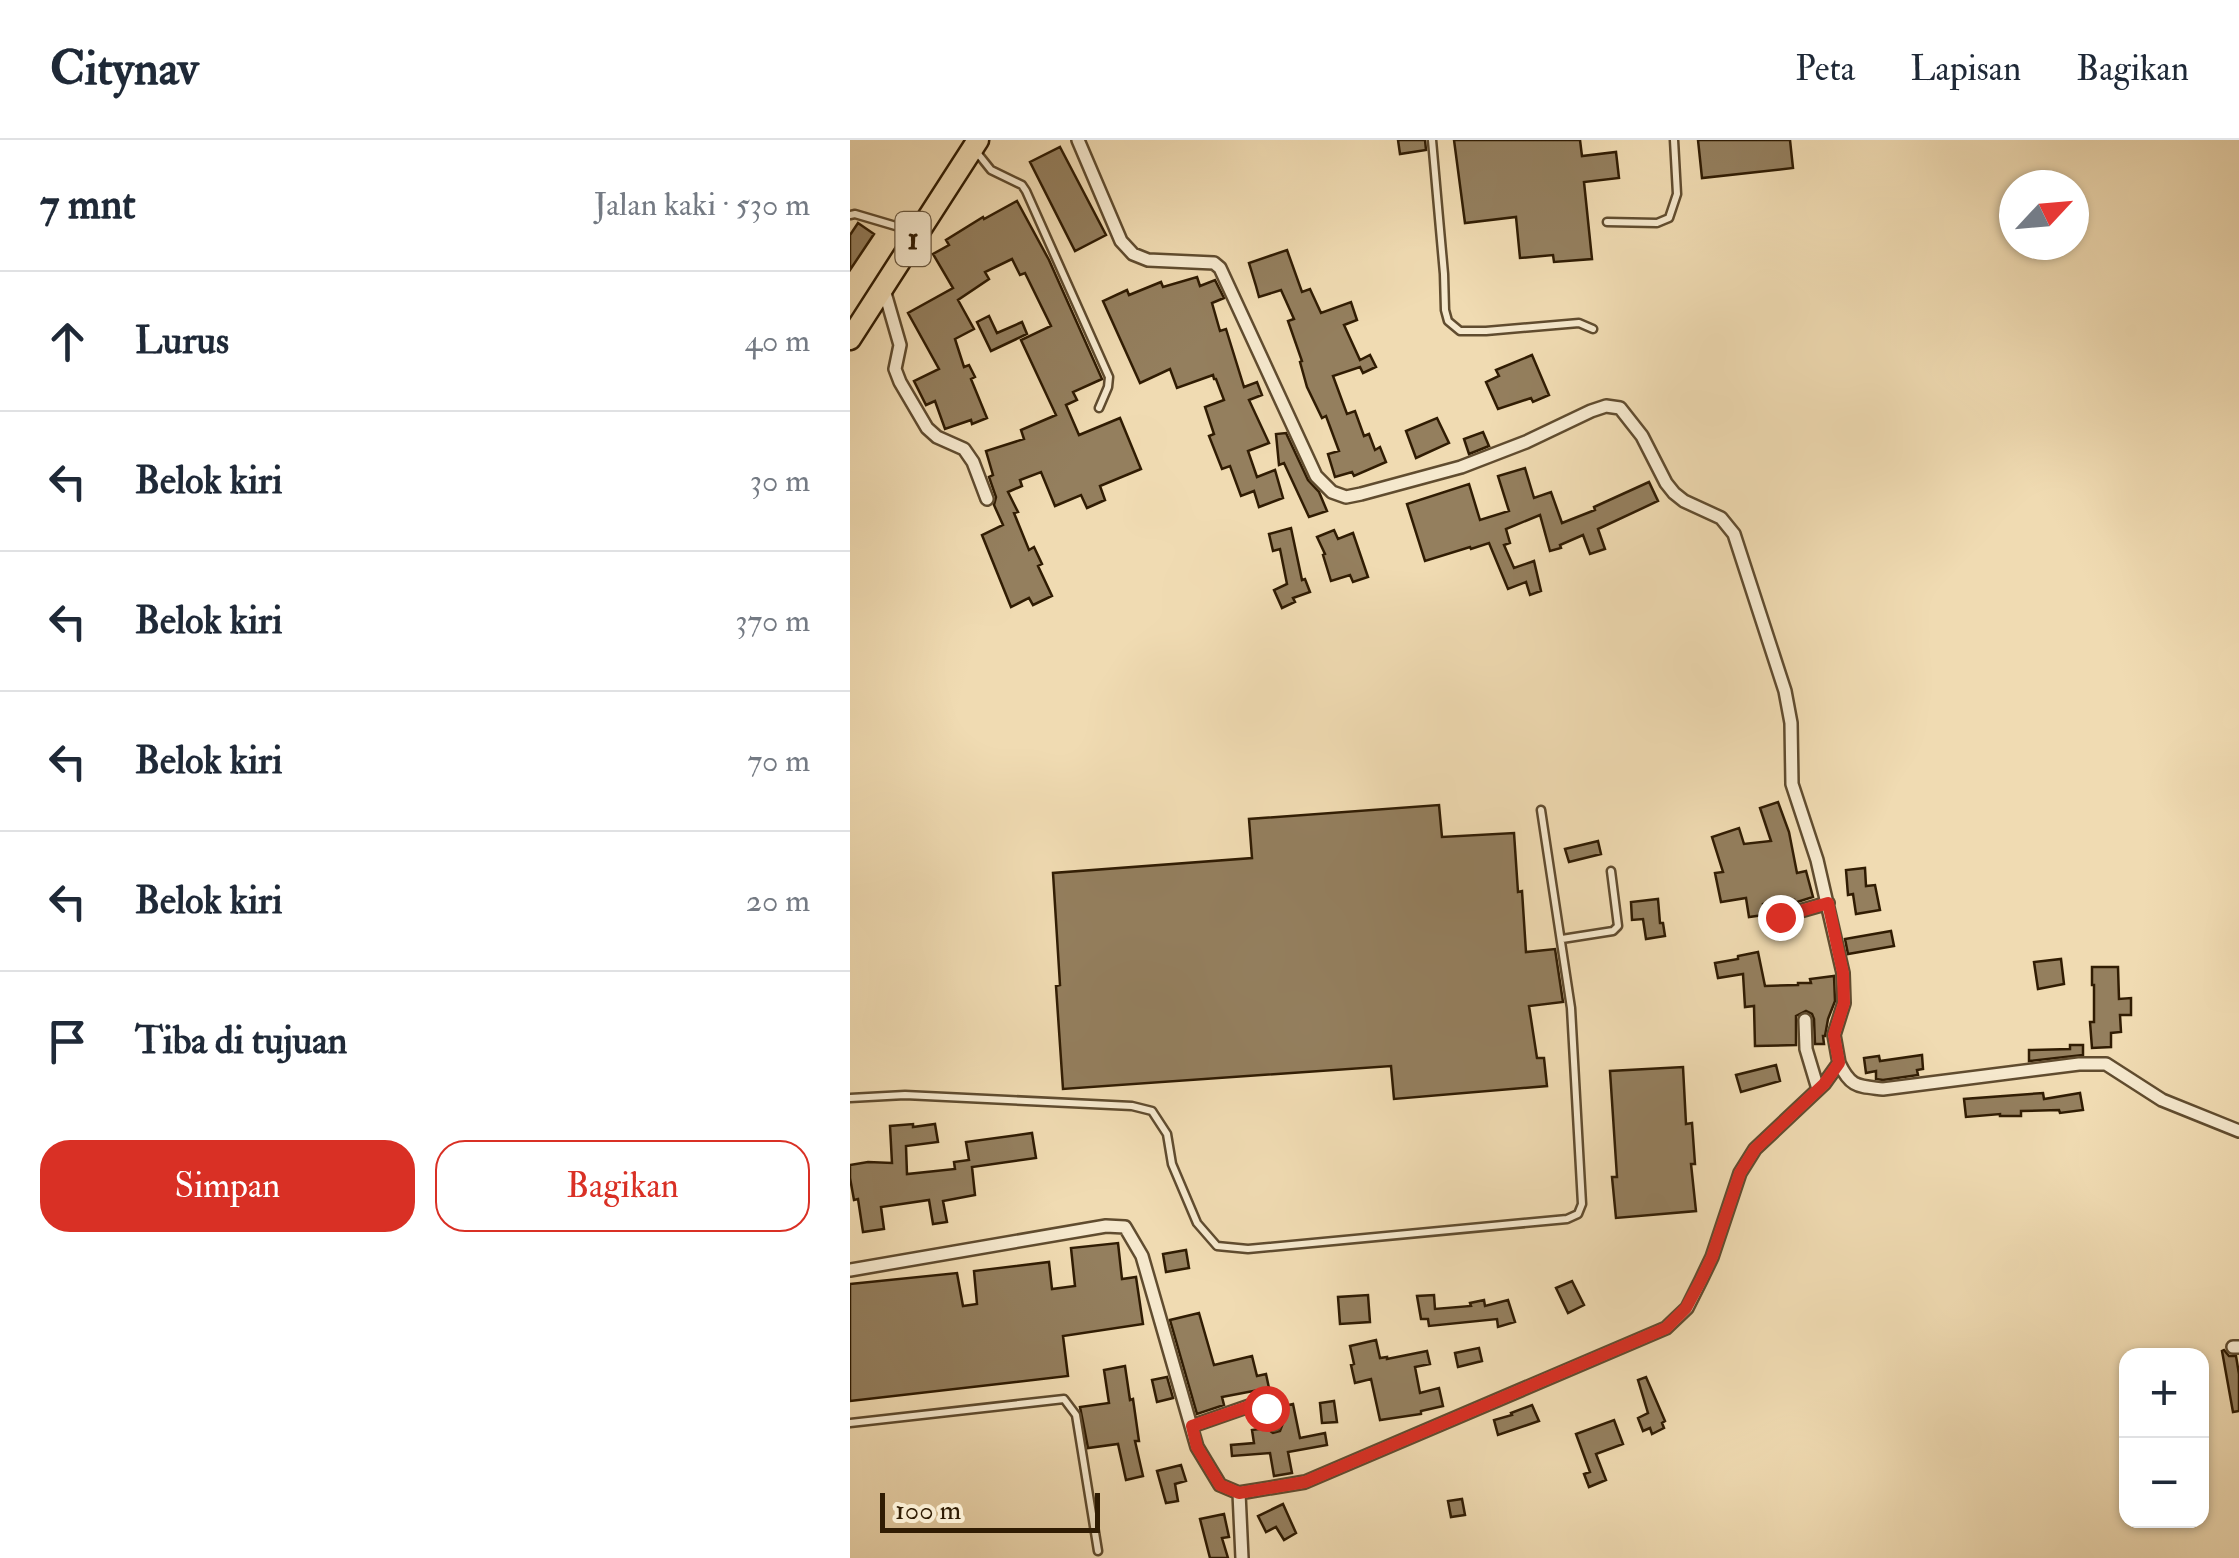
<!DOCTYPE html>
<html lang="id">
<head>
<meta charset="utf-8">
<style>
  :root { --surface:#fff; --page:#f6f6f7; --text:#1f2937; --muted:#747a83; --line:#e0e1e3; --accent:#d93025 }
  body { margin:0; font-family:"IM FELL Double Pica",serif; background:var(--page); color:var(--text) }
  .controls { position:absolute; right:30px; bottom:30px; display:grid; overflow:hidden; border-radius:20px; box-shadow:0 2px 8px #0004 }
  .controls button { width:90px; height:90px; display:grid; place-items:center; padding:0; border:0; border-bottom:2px solid var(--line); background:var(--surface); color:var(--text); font:50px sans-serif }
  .compass { position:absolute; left:1149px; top:30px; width:90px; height:90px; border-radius:50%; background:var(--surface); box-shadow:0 2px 8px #0004; rotate:64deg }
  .scale { position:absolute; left:30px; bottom:25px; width:220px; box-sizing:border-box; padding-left:10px; border:5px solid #301c03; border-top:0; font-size:28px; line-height:35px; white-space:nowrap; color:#301c03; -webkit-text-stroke:8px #f5e8cd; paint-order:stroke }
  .stop { position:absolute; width:30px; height:30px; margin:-22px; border:8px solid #d93025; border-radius:50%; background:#fff }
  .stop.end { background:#d93025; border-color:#fff; box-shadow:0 2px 10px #0008 }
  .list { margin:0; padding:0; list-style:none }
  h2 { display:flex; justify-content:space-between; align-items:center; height:130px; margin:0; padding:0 40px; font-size:42px }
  h2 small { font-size:32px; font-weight:400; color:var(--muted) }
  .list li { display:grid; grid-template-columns:65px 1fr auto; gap:30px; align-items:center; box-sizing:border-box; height:140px; padding:0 40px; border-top:2px solid var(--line) }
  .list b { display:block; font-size:38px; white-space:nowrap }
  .list em { font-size:32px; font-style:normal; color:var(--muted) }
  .actions { display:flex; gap:20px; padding:30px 40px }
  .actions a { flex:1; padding:22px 0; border:2px solid var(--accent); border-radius:30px; text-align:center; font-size:35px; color:var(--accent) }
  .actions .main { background:var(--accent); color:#fff }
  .icon { flex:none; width:55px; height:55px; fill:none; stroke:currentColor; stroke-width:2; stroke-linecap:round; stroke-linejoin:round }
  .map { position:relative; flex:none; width:1389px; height:1418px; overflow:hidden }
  header { display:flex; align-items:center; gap:60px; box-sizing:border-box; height:140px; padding:0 50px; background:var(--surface); border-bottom:2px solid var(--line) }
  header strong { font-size:48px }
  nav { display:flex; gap:55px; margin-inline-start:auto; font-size:35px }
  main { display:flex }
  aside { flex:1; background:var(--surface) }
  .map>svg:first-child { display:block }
</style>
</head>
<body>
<header>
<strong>Citynav</strong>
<nav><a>Peta</a><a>Lapisan</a><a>Bagikan</a></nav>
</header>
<main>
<aside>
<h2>7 mnt<small>Jalan kaki · 530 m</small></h2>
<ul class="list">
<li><svg class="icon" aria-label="ahead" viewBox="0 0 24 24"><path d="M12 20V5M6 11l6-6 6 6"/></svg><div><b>Lurus</b></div><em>40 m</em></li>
<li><svg class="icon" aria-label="left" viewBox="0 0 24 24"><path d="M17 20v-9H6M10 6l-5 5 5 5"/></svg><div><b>Belok kiri</b></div><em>30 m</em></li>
<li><svg class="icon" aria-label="left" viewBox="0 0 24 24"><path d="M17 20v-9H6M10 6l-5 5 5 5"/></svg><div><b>Belok kiri</b></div><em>370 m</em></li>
<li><svg class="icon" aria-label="left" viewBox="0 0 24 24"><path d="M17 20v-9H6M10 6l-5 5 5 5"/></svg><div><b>Belok kiri</b></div><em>70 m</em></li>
<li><svg class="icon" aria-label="left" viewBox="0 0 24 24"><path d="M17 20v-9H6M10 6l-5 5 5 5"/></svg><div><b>Belok kiri</b></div><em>20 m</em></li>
<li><svg class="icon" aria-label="arrive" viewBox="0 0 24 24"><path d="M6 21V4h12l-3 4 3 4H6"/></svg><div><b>Tiba di tujuan</b></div></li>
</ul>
<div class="actions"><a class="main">Simpan</a><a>Bagikan</a></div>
</aside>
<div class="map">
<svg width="1389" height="1418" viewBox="0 0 1389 1418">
  <rect width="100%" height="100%" fill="#f0dbb2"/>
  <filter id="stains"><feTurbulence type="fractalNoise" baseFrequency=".002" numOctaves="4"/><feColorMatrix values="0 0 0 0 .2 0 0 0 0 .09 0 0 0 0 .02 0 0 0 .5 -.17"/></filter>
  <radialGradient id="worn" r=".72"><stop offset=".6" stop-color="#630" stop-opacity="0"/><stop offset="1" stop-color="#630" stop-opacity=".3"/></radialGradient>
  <!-- building -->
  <path fill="#947f5e" stroke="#301c03" stroke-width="2.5" d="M548,0H575L576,10L550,14Z
    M604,0H730L732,16L766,12L769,38L734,42L742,119L704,122L703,115L670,118L666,77L615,83Z
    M848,0H940L943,28L852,38Z
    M210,7L256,95L225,111L180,22Z
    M167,61L199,120L252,239L223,252L227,260L216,265L229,295L270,278L291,329L250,346L255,360L237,368L231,355L205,366L191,332L170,340L172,346L158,352L168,372L164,373L179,410L184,407L192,424L188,426L202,456L183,465L179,458L161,467L132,395L153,385L144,365L146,357L139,337L143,335L136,311L174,299L171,290L206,275L171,200L201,186L175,133L170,135L162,119L135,132L139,139L108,160L124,189L105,199L114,227L119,225L125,237L121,239L137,278L122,284L121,280L95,289L85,261L76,265L64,241L89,229L58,173L103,148L83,114L99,105L96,100L133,77L134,79Z
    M8,83L24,94L0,130V95Z
    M437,110L452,152L460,149L471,173L501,162L507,180L494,185L510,220L520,215L526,227L513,233L510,227L483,236L497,274L505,271L514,296L519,294L525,310L530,307L536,322L504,336L502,332L485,337L478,314L489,311L476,276L472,278L457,247L450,222L452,221L438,181L444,179L431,150L409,157L406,146L399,123Z
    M347,137L350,146L365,140L374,158L362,163L370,191L376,189L394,247L407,242L412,255L399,260L419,303L398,311L407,337L425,330L433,358L409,367L404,351L391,356L380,326L372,329L359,296L364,294L355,267L374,260L366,239H364L363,235L327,248L320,229L290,243L253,161L277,150L279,155L311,142L313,147Z
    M139,176L147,193L172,182L177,194L141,211L127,182Z
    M682,215L699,255L683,262L681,258L648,269L636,242L649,236L646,230Z
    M587,278L599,303L566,318L556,291Z
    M633,292L639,306L619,314L614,299Z
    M436,293L458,340L469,352L477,371L459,377L434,323L429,325L426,294Z
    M675,328L684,358L701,352L712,383L745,370L744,367L799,342L808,361L748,389L755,409L740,414L733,395L710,405L711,408L700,411L690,375L656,389L660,403L654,405L664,428L684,421L691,451L680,455L676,442L658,449L639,403L621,409L620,407L575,421L557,364L619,344L630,380L659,371L648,336Z
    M441,388L452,440L455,439L460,452L443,458L445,462L432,468L424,450L437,444L430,409L423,411L419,394Z
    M484,390L488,399L503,393L518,437L503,442L500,435L481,441L473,415L475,414L467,397Z
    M928,662L939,692L947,733L956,731L963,757L944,763V760L913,764L914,775L899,777L896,758L871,762L865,733L873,732L862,697L889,688L894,704L921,701L910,668Z
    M589,665L592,697L664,693L668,752L672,751L676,812L705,809L713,862L679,866L687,918H694L697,946L544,959L541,926L213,949L206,846L210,845L203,733L402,718L399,679Z
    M748,701L751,714L719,722L715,709Z
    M1015,728L1016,746L1025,745L1030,770L1006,774L1003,754L998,755L996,730Z
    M808,759L810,783H813L815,796L796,799L793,779L782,780L781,762Z
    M1041,791L1044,806L998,814L995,799Z
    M908,812L915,846L948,845V843H961L960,839L984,836L985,861L978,879L975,896H973L974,904H965L964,879L962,874L956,871L946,876V905L905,906L904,866L895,867L893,834L868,838L865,823L888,819V816Z
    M1211,819L1214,844L1188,849L1184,822Z
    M1242,827H1268L1269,859L1281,858V875H1270L1271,892L1261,893V907L1242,908L1240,882H1244V845H1242Z
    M1220,905H1233V915L1179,921V910L1220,909Z
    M1072,915L1073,929L1067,930L1068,935L1033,940L1026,939V931L1016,933L1014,918L1029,916L1030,921Z
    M926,925L930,941L891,952L886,935Z
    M833,927L836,984L842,983L845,1024H841L846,1071L766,1078L762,1037H767L760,931Z
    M1193,953L1194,959L1230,953L1233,970L1210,973L1209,970L1171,971V976H1150V974L1116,977L1114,959Z
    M63,984V987L85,984L88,1002L56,1006L57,1034L105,1029L104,1022L119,1020L116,1002L182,993L186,1018L122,1027L125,1055L93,1061L97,1082L83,1084L79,1060L31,1067L34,1089L13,1092L8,1059L4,1060L0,1038V1025L18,1022L42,1023L40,986Z
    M268,1103L272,1139L286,1137L293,1184L213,1196L218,1236L0,1261V1144L107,1133L113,1166L127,1164L124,1131L199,1122L202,1149L225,1146L221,1108Z
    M336,1110L339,1128L316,1132L313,1114Z
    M722,1141L734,1165L718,1173L706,1148Z
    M518,1155L520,1182L490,1184L488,1157Z
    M584,1155L585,1169L621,1166L620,1163L634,1160L635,1166L658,1160L665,1182L648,1187L647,1179L579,1186L578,1179H571L567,1156Z
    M349,1173L364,1225L402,1216L407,1236L416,1234L419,1248L372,1257L374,1265L347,1274L320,1180Z
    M526,1200L530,1218L537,1217V1219L577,1211L580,1224L565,1227L570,1253L589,1248L593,1266L571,1271V1274L530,1280L521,1239L505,1243L501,1225L504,1224L500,1206Z
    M629,1208L632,1221L608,1227L605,1213Z
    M1374,1210L1379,1216H1386L1389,1234V1271L1383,1272L1372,1211Z
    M275,1226L280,1260L283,1259L289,1301H285L293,1336L276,1340L268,1304L238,1308L230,1267L259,1263L254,1230Z
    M317,1237L323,1258L307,1262L302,1240Z
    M796,1237L815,1281L812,1283L814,1288L802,1294L800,1288L793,1291L788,1278L798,1273L788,1240Z
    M484,1261L487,1282L472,1283L470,1263Z
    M443,1264L450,1298L475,1293L477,1305L438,1312L442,1333L424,1336L420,1313L382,1316L381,1305L404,1303L402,1290L416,1288L423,1293L430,1291L433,1283L429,1267Z
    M682,1265L689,1281L648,1295L644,1280L662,1275L661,1273Z
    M764,1280L773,1304L746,1314L756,1340L739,1347L734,1334L740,1332L726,1294Z
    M331,1325L336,1341L325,1344L328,1361L316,1363L307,1331Z
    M612,1359L615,1375L601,1377L598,1361Z
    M433,1364L446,1393L434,1400L426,1387L416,1392L408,1376Z
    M374,1374L379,1397L372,1398L378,1418H360L350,1379Z"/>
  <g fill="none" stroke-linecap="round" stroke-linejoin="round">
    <defs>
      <path id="service" d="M582,0L594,134L595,170L598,181L610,191H636L729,183L743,189
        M125,10L141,30L172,45L176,51L259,237L258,247L249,268
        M0,75L5,74L66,92
        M757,82L807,83L819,78L827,54L824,0
        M712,799L763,791L768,786L761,731
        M0,958L55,955L282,966L302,971L317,994L322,1024L347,1083L367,1106L398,1109L717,1079L728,1074L732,1064L721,868L691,670
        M0,1283L214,1259L226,1275L248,1411"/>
      <path id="minor" d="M33,146L50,205L45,229L50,242L77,288L87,297L114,309L123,322L137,359
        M929,777L978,763
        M955,880L956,909L968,949
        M989,923C1001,948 1008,946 1033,949L1229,924H1256L1312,960L1389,991
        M0,1130L256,1086L275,1087L292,1116L347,1307L370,1345L389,1353L455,1342L816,1188L837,1168L851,1140L862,1117L890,1033L905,1009L974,944L989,923L984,895L994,863L993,833L967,720L942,644L941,583L935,551L884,394L871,378L834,361L824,353L816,343L792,296L770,268L756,266L741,271L676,302L611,327L511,354L496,357L482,352L466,336L370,128L364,123L298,120L283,114L271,101L228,0
        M1383,1207H1389
        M342,1286L405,1264H412L424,1284
        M389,1353L392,1418"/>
      <path id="trunk" d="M0,199L128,0"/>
    </defs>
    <!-- service casing -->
    <use href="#service" stroke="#604c2f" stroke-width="11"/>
    <!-- minor casing -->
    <use href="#minor" stroke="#604c2f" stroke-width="16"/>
    <!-- trunk casing -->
    <use href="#trunk" stroke="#301c03" stroke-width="25"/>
    <!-- service -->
    <use href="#service" stroke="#f5e8cd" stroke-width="6"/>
    <!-- minor -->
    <use href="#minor" stroke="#f5e8cd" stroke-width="11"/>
    <!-- trunk -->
    <use href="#trunk" stroke="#f0dbb2" stroke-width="20"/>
  </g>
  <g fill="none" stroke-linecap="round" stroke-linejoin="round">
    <!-- route -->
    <path stroke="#d93025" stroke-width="12" d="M416,1268L412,1264H406L342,1286L347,1307L370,1345L389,1353L455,1342L816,1188L836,1168L851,1140L862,1117L890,1033L905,1009L974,944L989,923L984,895L994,863L993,833L978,763L930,777"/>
  </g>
  <g text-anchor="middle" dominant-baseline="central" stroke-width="9" stroke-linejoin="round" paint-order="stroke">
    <!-- shield labels -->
    <rect fill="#f5e8cd" stroke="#6b5940" stroke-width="2.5" x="45.5" y="72" width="35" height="54" rx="8"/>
    <g font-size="32" font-weight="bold" fill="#301c03">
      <text x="63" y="99">1</text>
    </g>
  </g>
  <rect width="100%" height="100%" filter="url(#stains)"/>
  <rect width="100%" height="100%" fill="url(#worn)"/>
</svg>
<div class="controls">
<button>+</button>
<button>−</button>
</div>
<svg class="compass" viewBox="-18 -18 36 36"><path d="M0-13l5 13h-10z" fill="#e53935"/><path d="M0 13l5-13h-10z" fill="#747a83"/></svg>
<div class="scale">100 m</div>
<div class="stop" style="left:416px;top:1268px"></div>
<div class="stop end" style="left:930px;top:777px"></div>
</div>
</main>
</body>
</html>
